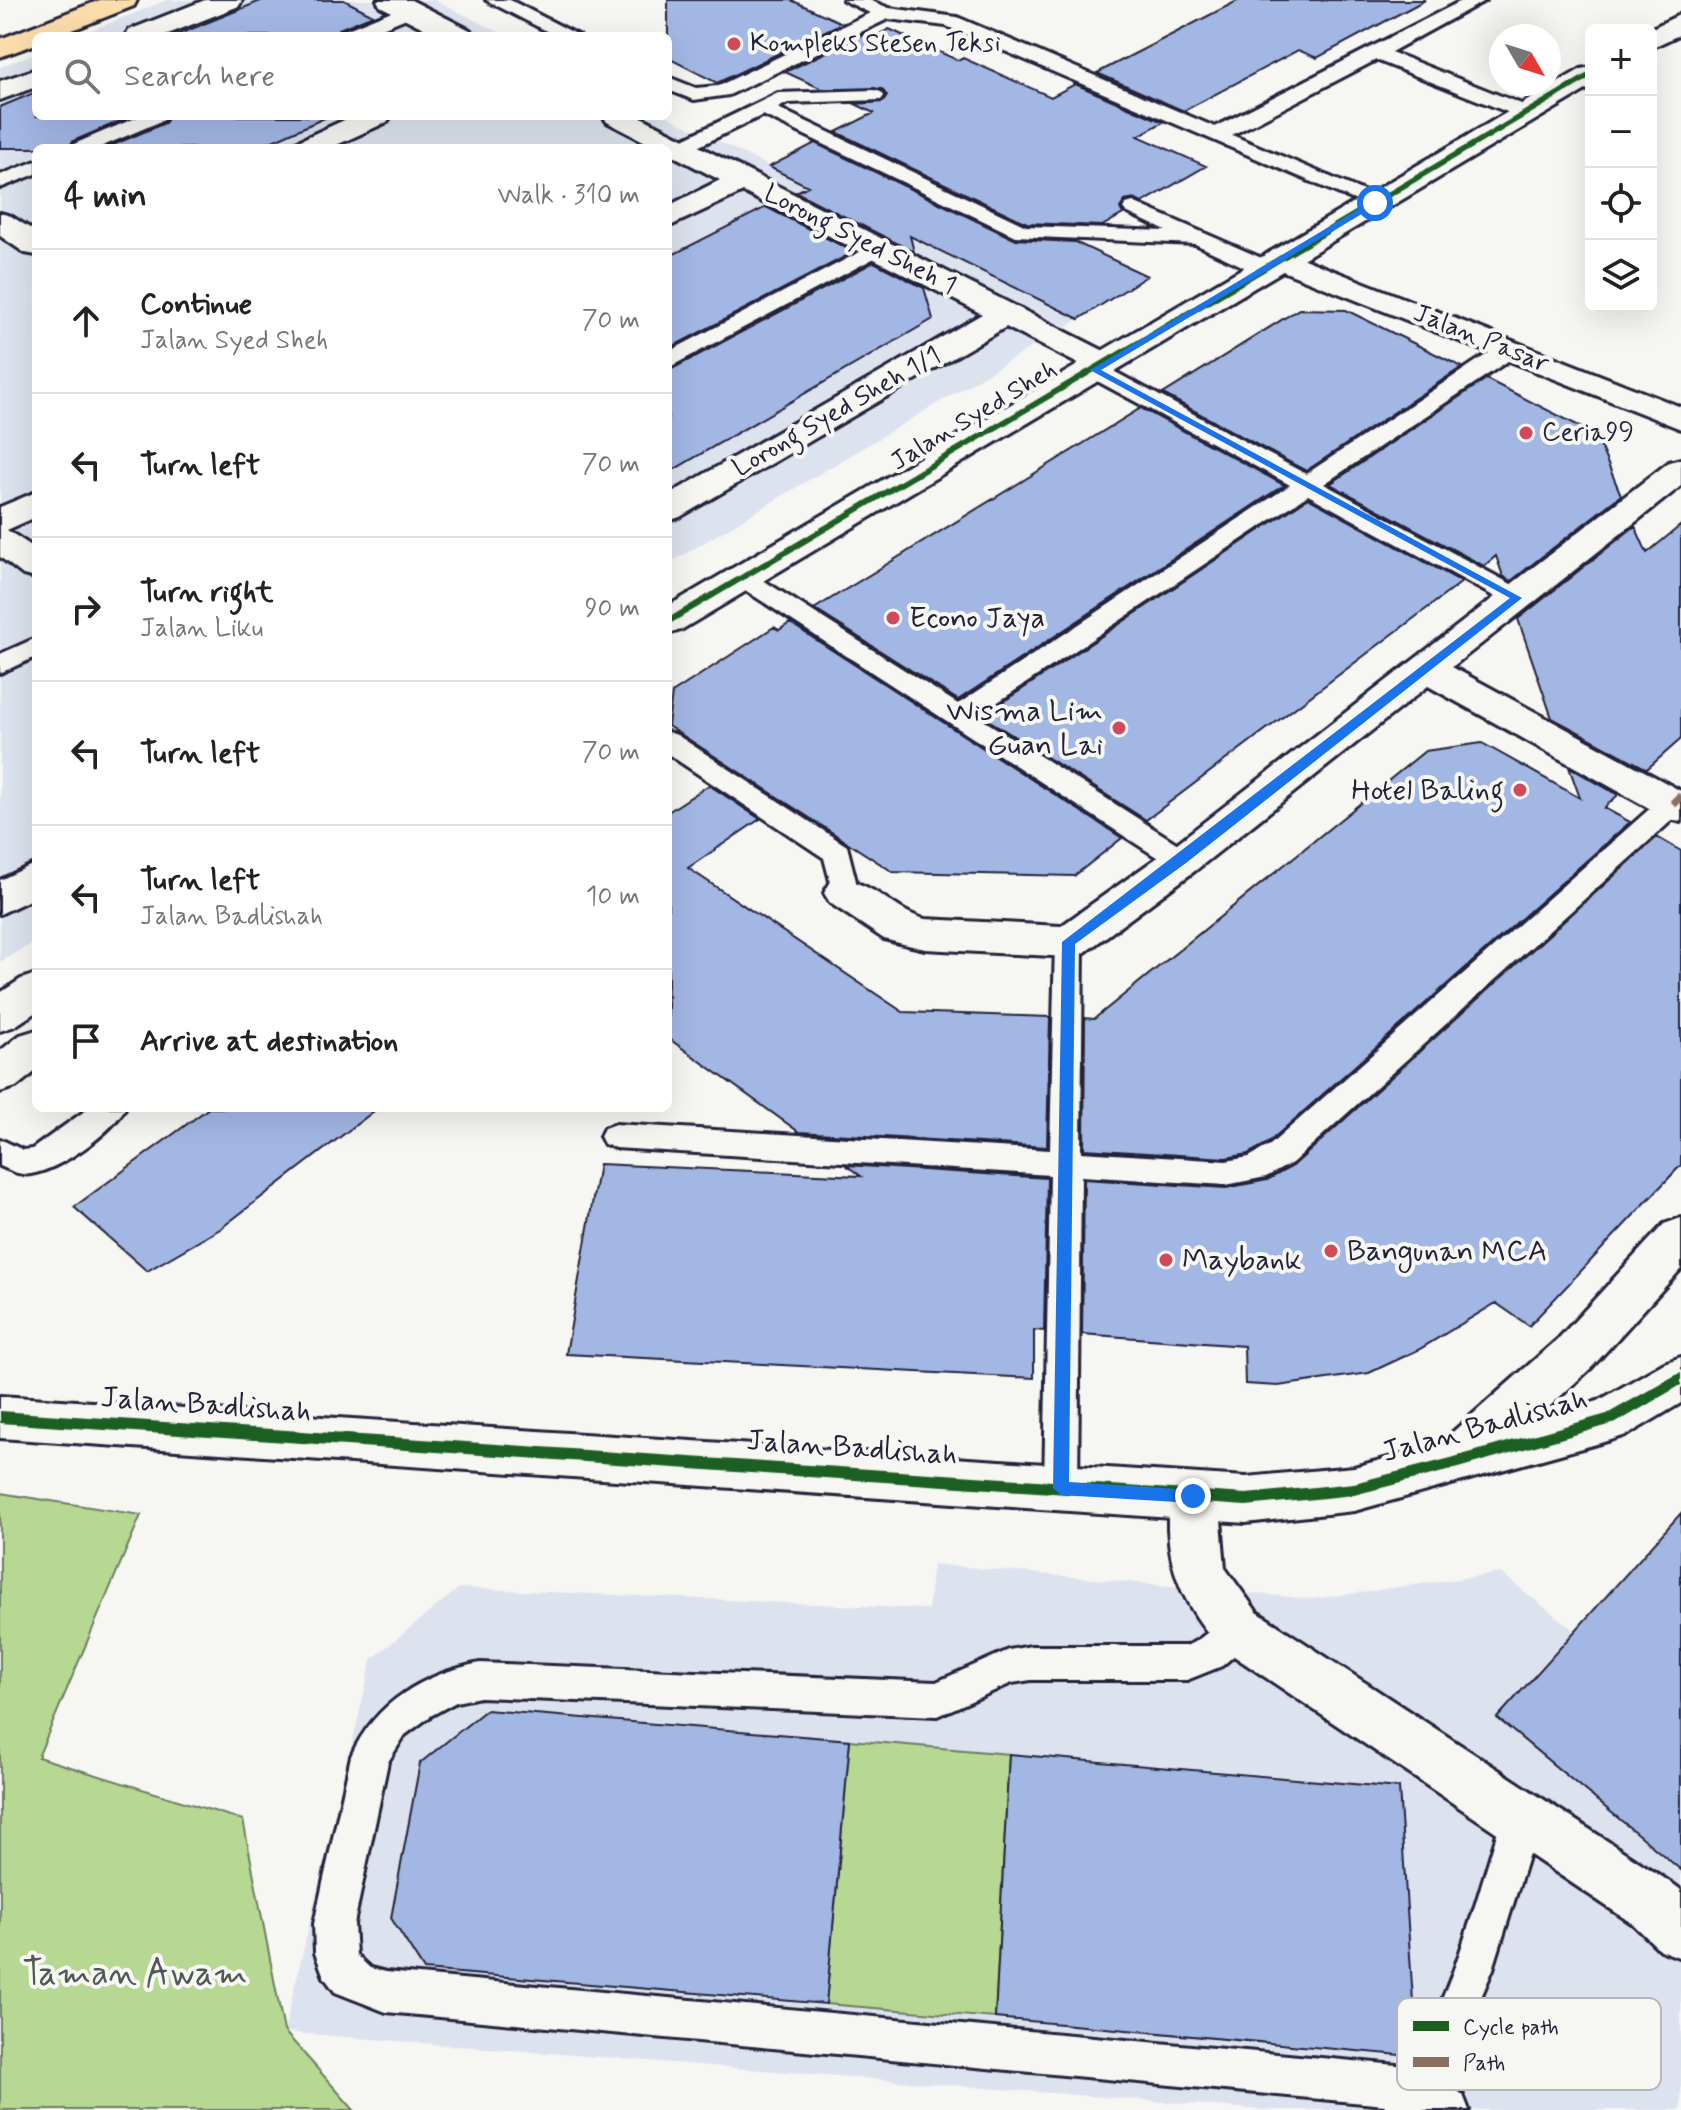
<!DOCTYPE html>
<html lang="en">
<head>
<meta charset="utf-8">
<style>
  :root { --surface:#fff; --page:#f6f6f6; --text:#222; --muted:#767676; --line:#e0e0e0 }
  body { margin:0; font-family:Mynerve,sans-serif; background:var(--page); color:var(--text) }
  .controls { position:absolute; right:24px; top:24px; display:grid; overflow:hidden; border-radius:12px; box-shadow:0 8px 32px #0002 }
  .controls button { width:72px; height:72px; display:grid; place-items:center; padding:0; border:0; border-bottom:2px solid var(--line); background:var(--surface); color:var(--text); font:40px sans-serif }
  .compass { position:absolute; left:1489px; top:24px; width:72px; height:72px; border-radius:50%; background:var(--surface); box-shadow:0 8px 32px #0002; rotate:129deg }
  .stop { position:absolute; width:24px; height:24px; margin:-18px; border:6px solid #1a73e8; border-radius:50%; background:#fff }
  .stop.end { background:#1a73e8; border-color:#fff; box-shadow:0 2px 8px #0008 }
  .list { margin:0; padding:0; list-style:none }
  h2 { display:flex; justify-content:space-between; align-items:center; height:104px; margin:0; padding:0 32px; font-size:34px }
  h2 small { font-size:26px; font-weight:400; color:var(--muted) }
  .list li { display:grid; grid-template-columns:52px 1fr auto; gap:24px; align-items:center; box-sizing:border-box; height:144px; padding:0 32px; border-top:2px solid var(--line) }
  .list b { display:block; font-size:30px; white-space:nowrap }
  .list p { margin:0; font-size:26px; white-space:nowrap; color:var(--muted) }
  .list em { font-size:26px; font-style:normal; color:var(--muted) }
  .icon { flex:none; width:44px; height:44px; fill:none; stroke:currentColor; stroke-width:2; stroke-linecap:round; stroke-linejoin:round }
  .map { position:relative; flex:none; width:1681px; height:2110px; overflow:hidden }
  .search { position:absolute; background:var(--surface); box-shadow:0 8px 32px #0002; left:32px; top:32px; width:640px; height:88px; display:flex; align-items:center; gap:20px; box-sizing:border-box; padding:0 28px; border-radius:12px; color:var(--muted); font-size:30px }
  .panel { position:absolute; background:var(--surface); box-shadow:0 8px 32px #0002; left:32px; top:144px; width:640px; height:968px; border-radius:12px }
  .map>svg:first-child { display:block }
</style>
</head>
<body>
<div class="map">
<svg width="1681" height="2110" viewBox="0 0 1681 2110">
  <rect width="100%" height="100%" fill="#f6f6f2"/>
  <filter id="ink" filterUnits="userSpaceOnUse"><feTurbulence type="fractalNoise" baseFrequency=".0125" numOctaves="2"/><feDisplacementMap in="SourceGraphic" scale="16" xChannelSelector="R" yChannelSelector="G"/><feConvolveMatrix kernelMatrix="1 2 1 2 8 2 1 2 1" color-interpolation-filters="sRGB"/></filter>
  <g filter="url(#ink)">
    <!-- built -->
    <path fill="#dde3ee" d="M167,0H435L507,36H77Z
      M36,53V116H667L1079,319L668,564V148H36V941L0,962V67Z
      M933,1564L1312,1599L1501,1573L1681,1714V2110H1264L284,2032L372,1659L459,1588L928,1609Z"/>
    <!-- green -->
    <path fill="#b7d892" stroke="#6c7d66" stroke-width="2" d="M0,1493L141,1515L38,1757L243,1820L284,2031L354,2110H0Z
      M850,1740L1009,1754L995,2018L826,2004Z"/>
    <!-- building -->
    <path fill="#a3b7e5" stroke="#22223b" stroke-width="2" d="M263,0H344L373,15L339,29L335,36H174Z
      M668,0H791L842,23L717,83L668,58Z
      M1239,0H1425L1317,58L1298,50L1184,111L1097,73Z
      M889,29L957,60L963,58L1051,97L1075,84L1163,122L1138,136L1206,166L1142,203L1134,199L1125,201L1120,208L1123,214L1102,226L1027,223L836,132L874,113L855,104L883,102L887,96L882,89H822L785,72L864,34L872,38Z
      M36,92V116H132L73,141L68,148H0V107Z
      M170,116H329L257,148H106L165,123Z
      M815,143L1014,239L1075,242L1147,276L1079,319L910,236L914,252L796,192L808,186L769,167Z
      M766,207L854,252L668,349V257Z
      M874,262L924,288L933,319L668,473V371Z
      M1299,309L1346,310L1462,367L1306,471L1163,394Z
      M1486,379L1595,434L1621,495L1511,581L1503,576L1496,556L1484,566L1330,484Z
      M1141,408L1284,485L958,700L814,609Z
      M1308,498L1462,582L1146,820L982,716Z
      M1681,525V739L1647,769L1552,718L1518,619L1635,526L1647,553Z
      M790,623L1122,838L1074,876L893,872L668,726L672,693L774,627L779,630Z
      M1482,743L1580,798L1569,767L1618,795L1604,808L1630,822L1268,1143L1248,1154L1226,1158L1084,1149L1085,1018L1094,1019L1425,751Z
      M709,785L760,819L688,868L903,1012L1050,1017L1047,1147L799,1132L668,1038V812Z
      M1657,837L1681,851V1165L1529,1326L1496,1303L1418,1350L1369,1373L1278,1386L1245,1384L1244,1346L1082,1334L1084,1179L1226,1188L1267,1180L1293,1166Z
      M209,1108H378L220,1229L147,1271L74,1207Z
      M599,1164L861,1176L846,1165L1047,1178L1044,1331L1034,1330V1378L566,1354Z
      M1681,1513V1870L1497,1718Z
      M486,1710L850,1740L826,2004L424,1970L391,1918L420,1763Z
      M1009,1754L1399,1788L1416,2047L1411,2056L995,2018Z"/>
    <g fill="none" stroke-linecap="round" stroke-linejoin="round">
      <defs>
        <path id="lane" d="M486,0H510L580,36H556Z
          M843,0H869L889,8L957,17L1215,127L1463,0H1486L1391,52L1534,109L1537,113L1534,117H1520L1376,60L1232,135L1382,199L1385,203L1375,209L946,26L888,19L729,95L694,100L668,90V77L696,88L718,86L870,13Z
          M409,4L416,6L418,10L416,14L363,36H338L340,32Z
          M874,90L881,92L884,96L881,100L788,103L778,108L1026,226L1166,231L1126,212L1123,208L1126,204L1133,202L1273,263L1276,268L1273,273H1257L1195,244L1015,236L763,115L687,152H673L670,148L673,144L778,93Z
          M140,116H167L164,120L98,148H71L74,144Z
          M36,161V174L0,188V175Z
          M877,243L888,249L884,253L668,368V352Z
          M1509,343L1520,350L1517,355L1324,484L1526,592L1529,598L1526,604H1508L1308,495L977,716L1192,853L1196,860L1192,867L1182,870L1172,867L734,583L731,578L734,573H752L958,704L1290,485L1086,375L1083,370L1086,365H1102L1306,474L1501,345Z
          M36,638V657L0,673V654Z
          M668,732L677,735L847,846L859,893L855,900L845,903L835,900L824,858L668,754Z
          M1673,795L1681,797V812L1292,1163L1266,1177L1226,1185L1081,1176L1078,1488L1073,1499L1061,1503L1049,1499L1044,1488L1050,1175L615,1148L604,1144L600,1136L604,1128L615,1124L1050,1150L1055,942L1059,935L1069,932L1079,935L1083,942L1081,1152L1226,1161L1249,1157L1270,1145L1663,797Z
          M89,1108H125C112,1133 59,1170 31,1174C21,1176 9,1170 0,1166V1139L23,1150L32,1149Z
          M1238,1612L1251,1617L1256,1629L1251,1641L1222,1666L1187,1680H1031L1012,1683L937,1716L480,1697L456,1702L432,1715L405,1735L388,1762L354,1924L356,1955L370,1968L386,1972L1408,2066C1455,1991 1475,1901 1502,1818L1507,1805L1521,1799L1535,1805L1540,1818L1493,1969L1445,2082L1463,2095L1469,2110H1383L1385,2105L386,2012L335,1992L324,1977L315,1953L314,1924L351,1756C375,1702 424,1674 480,1663L936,1682L1009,1650L1031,1646H1186C1206,1638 1218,1620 1238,1612Z"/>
        <path id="street" d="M205,0H242L239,6L163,36H125L129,30Z
          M377,0H411L470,30L474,36H439L380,6Z
          M36,69V87L0,100V81Z
          M353,116H391L387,122L330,148H291L296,142Z
          M603,116H639L1116,357L1120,364L1116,371L1104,374L1092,371L1006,327L680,517L668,521V495L982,314L743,192L668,227V206L720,180L668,153V148H657L607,122Z
          M0,213L11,216L36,232V255L25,253L0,236Z
          M1281,250L1681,407V429L1270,266L1265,259L1270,252Z
          M1681,459V486L1452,667L1681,791V822L1667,818L1428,686L1196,870L1084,953L1069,957L925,949L899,943L884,939L830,903L824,893L830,883C867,872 891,911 925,919L1061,926L1168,850L1669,462Z
          M36,492V517L7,530L36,549V578L23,575L0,557V507Z
          M36,863V897L0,914V880Z
          M1193,1474L1211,1480L1219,1496L1225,1568L1257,1612L1673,1884L1681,1890V1958L1660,1950L1633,1924L1219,1646C1188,1611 1170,1576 1168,1529C1168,1510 1167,1497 1175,1480Z"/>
        <path id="secondary" d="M1681,14V34L1651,48V30H1648Z
          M1591,67V87L681,630L668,634V606L1581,69Z
          M36,974V1012L15,1026L0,1031V993L21,979Z
          M36,1030V1071L16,1087L0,1092V1051L20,1035Z
          M1681,1218V1269L1592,1367L1536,1419L1598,1401L1664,1363L1681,1357V1403L1629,1434L1611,1440L1354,1511L1246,1523L0,1438V1396L1246,1477L1354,1467L1438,1445L1558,1339L1664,1224Z"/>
        <path id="primary" d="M100,0H137L134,6L57,36H36V44L0,57V39Z"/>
      </defs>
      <!-- lane casing -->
      <use href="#lane" stroke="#22223b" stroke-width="6"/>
      <!-- street casing -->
      <use href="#street" stroke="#22223b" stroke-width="6"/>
      <!-- secondary casing -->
      <use href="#secondary" stroke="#22223b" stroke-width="6"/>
      <!-- primary casing -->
      <use href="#primary" stroke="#22223b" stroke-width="6"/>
      <!-- lane -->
      <use href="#lane" fill="#f6f6f2" fill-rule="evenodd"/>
      <!-- street -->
      <use href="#street" fill="#f6f6f2" fill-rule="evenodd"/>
      <!-- secondary -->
      <use href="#secondary" fill="#f6f6f2" fill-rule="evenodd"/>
      <!-- primary -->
      <use href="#primary" fill="#fbddab" fill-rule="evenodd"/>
      <!-- quiet -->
      <path stroke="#8d6e63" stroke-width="9" stroke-dasharray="18 9" stroke-linecap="butt" d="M1673,804L1681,796"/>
      <defs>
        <path id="cycleway" d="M1588,73H1591V78L668,625V618Z
          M1681,1372V1385L1616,1423L1451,1470L1354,1495L1246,1506L0,1423V1411L1246,1494L1354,1483L1451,1458L1607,1414Z"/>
      </defs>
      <!-- cycleway casing -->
      <use href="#cycleway" stroke="#f6f6f2" stroke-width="5"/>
      <!-- cycleway -->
      <use href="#cycleway" fill="#1b5e20" fill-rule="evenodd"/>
    </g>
  </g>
  <!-- route -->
  <path fill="#1a73e8" d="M1372,201L1380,203L1101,370L1522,598L1186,863L1075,944L1069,1482L1193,1490L1200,1496L1193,1503L1061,1495L1053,1488L1062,942L1510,598L1090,370Z"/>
  <!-- markers -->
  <g fill="#d1495b" stroke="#f6f6f2" stroke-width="3">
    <circle cx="734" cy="44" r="8"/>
    <circle cx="1526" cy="433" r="8"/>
    <circle cx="893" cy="618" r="8"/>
    <circle cx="1119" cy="728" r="8"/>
    <circle cx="1520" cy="790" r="8"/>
    <circle cx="1331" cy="1251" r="8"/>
    <circle cx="1166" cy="1260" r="8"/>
  </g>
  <g text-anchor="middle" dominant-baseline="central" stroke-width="8" stroke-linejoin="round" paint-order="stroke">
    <!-- far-poi labels -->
    <g font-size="26" fill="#22223b" stroke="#f6f6f2" text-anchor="start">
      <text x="750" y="44">Kompleks Stesen Teksi</text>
      <text x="1542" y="433">Ceria99</text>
    </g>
    <!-- far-street labels -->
    <g font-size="26" fill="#22223b" stroke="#f6f6f2">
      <text transform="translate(860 240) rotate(27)">Lorong Syed Sheh 1</text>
      <text transform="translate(1481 339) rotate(22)">Jalan Pasar</text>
      <text transform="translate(837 412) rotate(-30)">Lorong Syed Sheh 1/1</text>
      <text transform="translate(974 416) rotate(-31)">Jalan Syed Sheh</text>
    </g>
    <!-- poi labels -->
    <g font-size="30" fill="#22223b" stroke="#f6f6f2" text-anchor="start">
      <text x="909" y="618">Econo Jaya</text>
      <text x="1103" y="711" text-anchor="end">Wisma Lim<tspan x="1103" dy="34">Guan Lai</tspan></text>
      <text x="1504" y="790" text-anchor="end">Hotel Baling</text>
      <text x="1347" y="1251">Bangunan MCA</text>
      <text x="1182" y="1260">Maybank</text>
    </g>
    <!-- street labels -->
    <g font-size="30" fill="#22223b" stroke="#f6f6f2">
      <text transform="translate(206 1405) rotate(4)">Jalan Badlishah</text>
      <text transform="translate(1485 1426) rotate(-15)">Jalan Badlishah</text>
      <text transform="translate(852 1448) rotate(4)">Jalan Badlishah</text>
    </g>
    <!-- near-park labels -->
    <g font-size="36" fill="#4f5955" stroke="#f6f6f2">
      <text x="135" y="1974">Taman Awam</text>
    </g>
  </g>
  <!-- legend -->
  <rect x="1397" y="1998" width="264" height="92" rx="12" fill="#f6f6f2" stroke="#b6b6bb" stroke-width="2"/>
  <rect x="1413" y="2021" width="36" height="10" fill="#1b5e20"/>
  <rect x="1413" y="2057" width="36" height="10" fill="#8d6e63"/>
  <g font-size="22" fill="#22223b">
    <text x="1463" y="2034">Cycle path</text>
    <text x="1463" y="2070">Path</text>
  </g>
</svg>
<div class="controls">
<button>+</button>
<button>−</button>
<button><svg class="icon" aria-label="locate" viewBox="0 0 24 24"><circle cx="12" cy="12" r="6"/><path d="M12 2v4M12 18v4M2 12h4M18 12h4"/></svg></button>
<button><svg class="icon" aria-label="layers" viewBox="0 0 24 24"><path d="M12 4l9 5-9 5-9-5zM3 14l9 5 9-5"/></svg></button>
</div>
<svg class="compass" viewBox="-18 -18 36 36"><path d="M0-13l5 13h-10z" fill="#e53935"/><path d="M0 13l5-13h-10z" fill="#767676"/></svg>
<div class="stop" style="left:1375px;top:203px"></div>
<div class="stop end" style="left:1193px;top:1496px"></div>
<div class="search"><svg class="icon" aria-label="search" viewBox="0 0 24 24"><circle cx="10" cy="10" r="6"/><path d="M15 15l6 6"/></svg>Search here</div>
<section class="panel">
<h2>4 min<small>Walk · 310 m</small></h2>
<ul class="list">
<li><svg class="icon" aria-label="ahead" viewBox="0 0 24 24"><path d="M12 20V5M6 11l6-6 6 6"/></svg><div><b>Continue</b><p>Jalan Syed Sheh</p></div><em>70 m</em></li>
<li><svg class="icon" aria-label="left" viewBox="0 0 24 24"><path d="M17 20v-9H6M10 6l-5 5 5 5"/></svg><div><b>Turn left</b></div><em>70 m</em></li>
<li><svg class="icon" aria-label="right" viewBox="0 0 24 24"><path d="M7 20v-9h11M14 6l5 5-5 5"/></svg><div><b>Turn right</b><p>Jalan Liku</p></div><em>90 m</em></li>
<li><svg class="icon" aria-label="left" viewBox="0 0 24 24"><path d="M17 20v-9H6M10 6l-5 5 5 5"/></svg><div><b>Turn left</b></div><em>70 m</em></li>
<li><svg class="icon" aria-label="left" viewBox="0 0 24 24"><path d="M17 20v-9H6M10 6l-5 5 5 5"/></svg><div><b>Turn left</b><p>Jalan Badlishah</p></div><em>10 m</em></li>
<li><svg class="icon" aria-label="arrive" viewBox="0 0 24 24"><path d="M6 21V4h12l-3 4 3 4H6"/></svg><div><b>Arrive at destination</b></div></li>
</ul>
</section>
</div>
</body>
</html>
